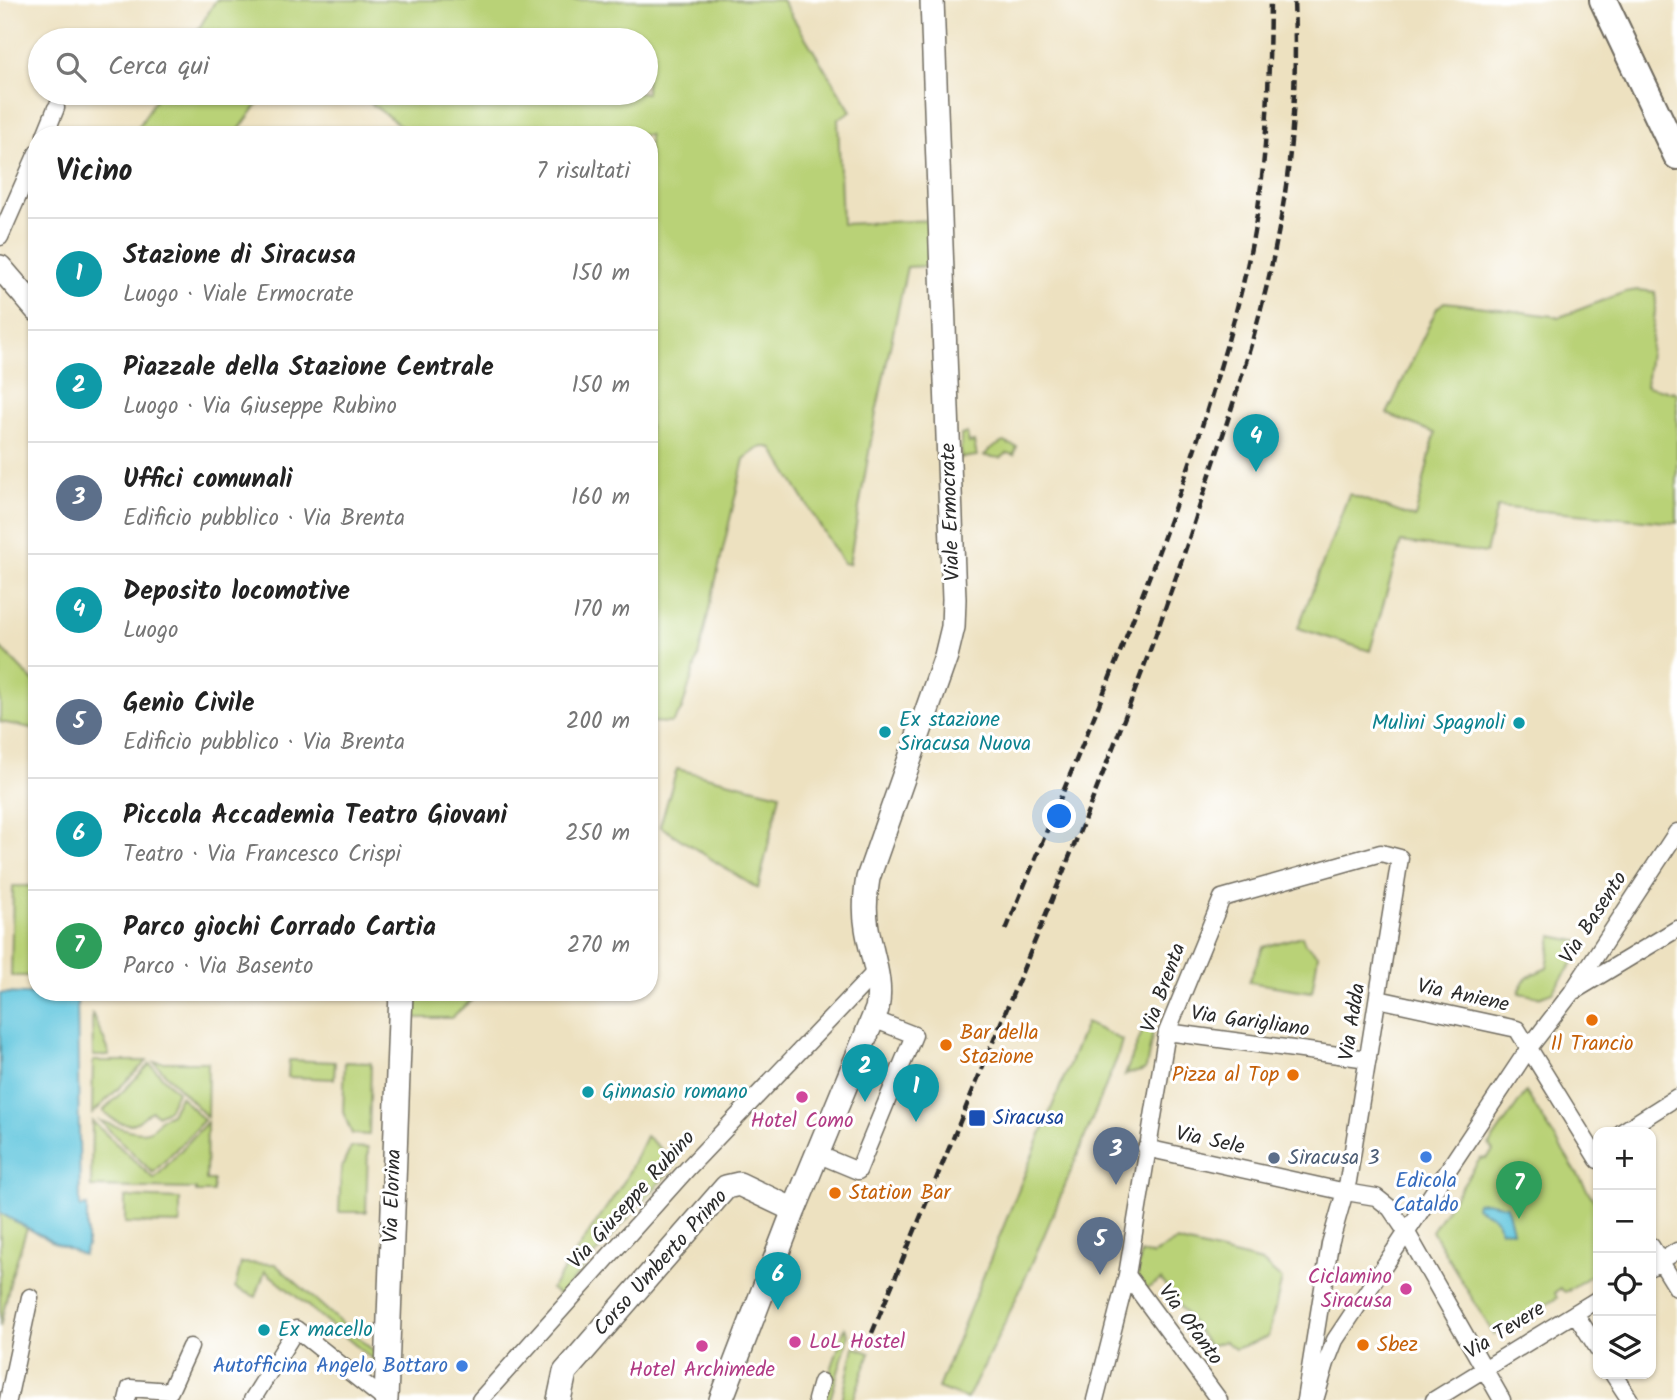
<!DOCTYPE html>
<html lang="it">
<head>
<meta charset="utf-8">
<style>
  :root { --surface:#fff; --page:#f2f2f2; --text:#222; --muted:#767676; --line:#e0e0e0; --accent:#b5179e }
  body { margin:0; font-family:Kalam,sans-serif; background:var(--page); color:var(--text) }
  .controls { position:absolute; right:21px; bottom:21px; display:grid; overflow:hidden; border-radius:14px; box-shadow:0 2px 5px #0004 }
  .controls button { width:63px; height:63px; display:grid; place-items:center; padding:0; border:0; border-bottom:2px solid var(--line); background:var(--surface); color:var(--text); font:35px sans-serif }
  .you { position:absolute; left:1060px; top:817px; width:24px; height:24px; margin:-18px; border:5px solid #fff; border-radius:50%; background:#1a73e8; box-shadow:0 0 0 10px #1a73e833 }
  .badge { display:grid; place-items:center; width:46px; height:46px; border-radius:50%; background:var(--accent); color:#fff; font-size:23px; font-weight:700 }
  .pin { position:absolute; translate:-50% -58px; filter:drop-shadow(0 2px 4px #0008) }
  .pin::after { content:''; position:absolute; top:37px; width:24px; height:21px; background:inherit; clip-path:polygon(0 0,100% 0,50% 100%) }
  .list { margin:0; padding:0; list-style:none }
  h2 { display:flex; justify-content:space-between; align-items:center; height:91px; margin:0; padding:0 28px; font-size:30px }
  h2 small { font-size:23px; font-weight:400; color:var(--muted) }
  .list li { display:grid; grid-template-columns:46px 1fr auto; gap:21px; align-items:center; box-sizing:border-box; height:112px; padding:0 28px; border-top:2px solid var(--line) }
  .list b { display:block; font-size:26px; white-space:nowrap }
  .list p { margin:0; font-size:23px; white-space:nowrap; color:var(--muted) }
  .list em { font-size:23px; font-style:normal; color:var(--muted) }
  .icon { flex:none; width:38px; height:38px; fill:none; stroke:currentColor; stroke-width:2; stroke-linecap:round; stroke-linejoin:round }
  .map { position:relative; flex:none; width:1677px; height:1400px; overflow:hidden }
  .search { position:absolute; background:var(--surface); box-shadow:0 2px 5px #0004; left:28px; top:28px; width:630px; height:77px; display:flex; align-items:center; gap:18px; box-sizing:border-box; padding:0 24px; border-radius:38px; color:var(--muted); font-size:26px }
  .panel { position:absolute; background:var(--surface); box-shadow:0 2px 5px #0004; left:28px; top:126px; width:630px; height:875px; border-radius:28px }
  .map>svg:first-child { display:block }
</style>
</head>
<body>
<div class="map">
<svg width="1677" height="1400" viewBox="0 0 1677 1400">
  <rect width="100%" height="100%" fill="#fff"/>
  <filter id="ink" filterUnits="userSpaceOnUse"><feTurbulence type="fractalNoise" baseFrequency=".0143" numOctaves="2"/><feDisplacementMap in="SourceGraphic" scale="14" xChannelSelector="R" yChannelSelector="G"/><feConvolveMatrix kernelMatrix="1 2 1 2 8 2 1 2 1" color-interpolation-filters="sRGB"/></filter>
  <filter id="wash" filterUnits="userSpaceOnUse"><feTurbulence type="fractalNoise" baseFrequency=".00686" numOctaves="4" result="noise"/><feDisplacementMap in="SourceGraphic" scale="28" xChannelSelector="R" yChannelSelector="G"/><feGaussianBlur stdDeviation="1.57" result="paint"/><feColorMatrix in="noise" values="0 0 0 0 0 0 0 0 0 0 0 0 0 0 0 0 0 1.4 0 .05"/><feComposite in="paint" operator="in"/></filter>
  <g filter="url(#wash)">
    <rect width="100%" height="100%" fill="#ede1c0"/>
    <!-- green -->
    <path fill="#b9d277" stroke="#727e51" stroke-width="2" d="M216,0H782L851,111L838,119L842,224L932,220L928,266L907,267L876,413L849,564L843,563L772,448C760,444 754,452 744,459L698,657L682,709L672,723L649,722V135H413L357,93H646V40H192Z
      M159,93H266L235,135H134Z
      M1638,290L1655,292L1656,303L1646,386L1677,393V523L1497,507L1486,553L1401,542L1370,651L1298,628L1349,494L1415,518L1435,433L1387,414L1437,308L1444,302L1454,303L1560,317L1625,292Z
      M967,433L969,443L974,442L977,456L961,458V435Z
      M1003,442L1017,447L1014,455L1007,453L1001,458L984,456L989,450Z
      M0,647L37,685V729L0,722Z
      M677,769L780,794L758,889L660,826Z
      M13,886H37V976H11Z
      M1302,936L1305,944L1318,955L1312,992L1249,982L1263,947Z
      M1552,936L1587,943L1552,992L1539,997L1519,993C1521,977 1534,974 1547,968Z
      M411,992H481L451,1018H410Z
      M92,1013L108,1049L109,1056H93Z
      M1086,1023L1122,1040L1117,1058C1070,1173 1025,1289 967,1399L938,1388Z
      M1144,1027L1153,1031L1146,1068C1141,1074 1132,1071 1125,1075Z
      M289,1060L335,1062L334,1079L288,1077Z
      M93,1061H147L92,1114Z
      M154,1062H208L207,1117Z
      M345,1062L371,1063L369,1135L352,1134L343,1112Z
      M150,1064L177,1092L168,1110L157,1115L152,1111C146,1113 143,1119 137,1122C124,1128 112,1120 103,1111Z
      M1526,1092L1598,1207V1271L1565,1292L1561,1289L1555,1293L1557,1298L1494,1335L1432,1231L1480,1159L1487,1158L1493,1151L1489,1145Z
      M180,1096L204,1120L153,1173L100,1121C114,1124 150,1145 160,1119L171,1114Z
      M92,1121L154,1179L207,1122L206,1180H213V1192H196V1189L91,1187Z
      M646,1136L677,1163L560,1295L551,1289L625,1180Z
      M351,1147L368,1148L366,1212H339L341,1169Z
      M125,1197L180,1199V1224L125,1223Z
      M0,1213L27,1228L11,1278L0,1327Z
      M1176,1241L1262,1262L1282,1279L1268,1337L1235,1349L1225,1341L1209,1346L1161,1280L1145,1290L1137,1278L1141,1253L1152,1255Z
      M241,1263L275,1264L378,1355L376,1362L265,1271L256,1297L235,1288Z
      M845,1328L849,1335L830,1400H821Z
      M854,1347L870,1353L853,1400H842Z"/>
    <!-- water -->
    <path fill="#61c6de" stroke="#467884" stroke-width="2" d="M0,993L77,996L80,1207L87,1206V1246L83,1255L55,1243L0,1213Z
      M1485,1202L1507,1206L1513,1231L1500,1230C1497,1213 1487,1215 1476,1207L1477,1203Z"/>
  </g>
  <g filter="url(#ink)">
    <g fill="none" stroke-linecap="round" stroke-linejoin="round">
      <defs>
        <path id="street" d="M45,135L56,108
          M0,237L37,153
          M1574,991L1677,929
          M1378,999L1517,1029L1598,1160
          M1167,1032L1368,1059
          M1622,1132L1677,1097
          M1146,1148L1346,1192L1376,1197L1390,1208L1407,1233L1502,1400
          M817,1154L858,1171L914,1035L873,1019
          M1651,1246L1677,1288
          M1651,1267L1677,1251
          M1127,1275L1219,1400
          M1575,1313L1598,1349
          M1613,1374L1630,1400
          M8,1400L30,1297
          M127,1400L130,1388L170,1391L190,1347
          M252,1400L296,1329L385,1400
          M480,1400L689,1167L877,970
          M816,1400L821,1382
          M1095,1400L1127,1275L1167,1032L1222,898L1381,853L1400,858L1348,1181L1330,1244L1305,1400
          M1315,1400L1326,1363L1335,1340L1529,1048L1572,992L1677,832
          M1434,1400L1598,1299"/>
        <path id="secondary" d="M0,267L37,310
          M386,1400L401,992
          M559,1400L565,1372L726,1187L739,1184L794,1210
          M721,1400L794,1210L877,1009C883,980 871,955 867,928C864,911 865,895 868,878L946,656L953,627L954,599L932,0"/>
        <path id="primary" d="M1603,0L1677,156"/>
      </defs>
      <!-- street casing -->
      <use href="#street" stroke="#6f6b5f" stroke-width="19"/>
      <!-- secondary casing -->
      <use href="#secondary" stroke="#6f6b5f" stroke-width="26"/>
      <!-- primary casing -->
      <use href="#primary" stroke="#6f6b5f" stroke-width="30"/>
      <!-- street -->
      <use href="#street" stroke="#fff" stroke-width="16"/>
      <!-- secondary -->
      <use href="#secondary" stroke="#fff" stroke-width="23"/>
      <!-- primary -->
      <use href="#primary" stroke="#fff" stroke-width="26"/>
      <!-- rail -->
      <path stroke="#2b2b2b" stroke-width="4.5" stroke-dasharray="10 5" stroke-linecap="butt" d="M1006,930C1074,763 1147,598 1202,426C1222,362 1242,298 1254,232C1268,156 1269,77 1270,0
        M872,1333C924,1209 975,1085 1027,960C1088,812 1149,664 1198,511C1227,421 1259,332 1277,239C1293,160 1297,80 1294,0"/>
    </g>
  </g>
  <!-- markers -->
  <g fill="#0f9aa8" stroke="#fff" stroke-width="2.5">
    <circle cx="1519" cy="723" r="7"/>
    <circle cx="885" cy="732" r="7"/>
    <circle cx="588" cy="1092" r="7"/>
    <circle cx="264" cy="1330" r="7"/>
  </g>
  <g fill="#e8710a" stroke="#fff" stroke-width="2.5">
    <circle cx="1592" cy="1020" r="7"/>
    <circle cx="946" cy="1045" r="7"/>
    <circle cx="1293" cy="1075" r="7"/>
    <circle cx="835" cy="1193" r="7"/>
    <circle cx="1363" cy="1345" r="7"/>
  </g>
  <g fill="#d1479c" stroke="#fff" stroke-width="2.5">
    <circle cx="802" cy="1097" r="7"/>
    <circle cx="1406" cy="1289" r="7"/>
    <circle cx="795" cy="1342" r="7"/>
    <circle cx="702" cy="1346" r="7"/>
  </g>
  <rect fill="#1a4fb4" stroke="#fff" stroke-width="2.5" x="968" y="1109" width="18" height="18" rx="3.5"/>
  <g fill="#3f7fe0" stroke="#fff" stroke-width="2.5">
    <circle cx="1426" cy="1157" r="7"/>
    <circle cx="462" cy="1366" r="7"/>
  </g>
  <circle fill="#5c6f8a" stroke="#fff" stroke-width="2.5" cx="1274" cy="1158" r="7"/>
  <g text-anchor="middle" dominant-baseline="central" stroke-width="6" stroke-linejoin="round" paint-order="stroke">
    <!-- street labels -->
    <g font-size="21" fill="#2b2b2b" stroke="#fff">
      <text transform="translate(951 512) rotate(-92)">Viale Ermocrate</text>
      <text transform="translate(1594 918) rotate(-57)">Via Basento</text>
      <text transform="translate(1164 988) rotate(-70)">Via Brenta</text>
      <text transform="translate(1463 996) rotate(12)">Via Aniene</text>
      <text transform="translate(1250 1022) rotate(8)">Via Garigliano</text>
      <text transform="translate(1353 1022) rotate(-81)">Via Adda</text>
      <text transform="translate(1210 1141) rotate(12)">Via Sele</text>
      <text transform="translate(393 1196) rotate(-88)">Via Elorina</text>
      <text transform="translate(632 1200) rotate(-48)">Via Giuseppe Rubino</text>
      <text transform="translate(661 1263) rotate(-48)">Corso Umberto Primo</text>
      <text transform="translate(1190 1325) rotate(54)">Via Ofanto</text>
      <text transform="translate(1505 1331) rotate(-32)">Via Tevere</text>
    </g>
    <!-- culture labels -->
    <g font-size="21" fill="#0d838f" stroke="#fff" text-anchor="start">
      <text x="899" y="720">Ex stazione<tspan x="899" dy="24">Siracusa Nuova</tspan></text>
      <text x="1505" y="723" text-anchor="end">Mulini Spagnoli</text>
      <text x="602" y="1092">Ginnasio romano</text>
      <text x="278" y="1330">Ex macello</text>
    </g>
    <!-- food labels -->
    <g font-size="21" fill="#c56008" stroke="#fff" text-anchor="start">
      <text x="960" y="1033">Bar della<tspan x="960" dy="24">Stazione</tspan></text>
      <text x="1592" y="1044" text-anchor="middle">Il Trancio</text>
      <text x="1279" y="1075" text-anchor="end">Pizza al Top</text>
      <text x="849" y="1193">Station Bar</text>
      <text x="1377" y="1345">Sbez</text>
    </g>
    <!-- transit labels -->
    <g font-size="21" fill="#164399" stroke="#fff" text-anchor="start">
      <text x="993" y="1118">Siracusa</text>
    </g>
    <!-- hotel labels -->
    <g font-size="21" fill="#b23c85" stroke="#fff">
      <text x="802" y="1121">Hotel Como</text>
      <text x="1392" y="1277" text-anchor="end">Ciclamino<tspan x="1392" dy="24">Siracusa</tspan></text>
      <text x="809" y="1342" text-anchor="start">LoL Hostel</text>
      <text x="702" y="1370">Hotel Archimede</text>
    </g>
    <!-- service labels -->
    <g font-size="21" fill="#4e5e75" stroke="#fff" text-anchor="start">
      <text x="1288" y="1158">Siracusa 3</text>
    </g>
    <!-- shop labels -->
    <g font-size="21" fill="#366cbe" stroke="#fff">
      <text x="1426" y="1181">Edicola<tspan x="1426" dy="24">Cataldo</tspan></text>
      <text x="448" y="1366" text-anchor="end">Autofficina Angelo Bottaro</text>
    </g>
  </g>
</svg>
<div class="controls">
<button>+</button>
<button>−</button>
<button><svg class="icon" aria-label="locate" viewBox="0 0 24 24"><circle cx="12" cy="12" r="6"/><path d="M12 2v4M12 18v4M2 12h4M18 12h4"/></svg></button>
<button><svg class="icon" aria-label="layers" viewBox="0 0 24 24"><path d="M12 4l9 5-9 5-9-5zM3 14l9 5 9-5"/></svg></button>
</div>
<div class="you"></div>
<div class="pin badge" style="left:916px;top:1122px;background:#0f9aa8">1</div>
<div class="pin badge" style="left:865px;top:1102px;background:#0f9aa8">2</div>
<div class="pin badge" style="left:1116px;top:1185px;background:#5c6f8a">3</div>
<div class="pin badge" style="left:1256px;top:472px;background:#0f9aa8">4</div>
<div class="pin badge" style="left:1100px;top:1275px;background:#5c6f8a">5</div>
<div class="pin badge" style="left:778px;top:1310px;background:#0f9aa8">6</div>
<div class="pin badge" style="left:1519px;top:1219px;background:#2e9e5b">7</div>
<div class="search"><svg class="icon" aria-label="search" viewBox="0 0 24 24"><circle cx="10" cy="10" r="6"/><path d="M15 15l6 6"/></svg>Cerca qui</div>
<section class="panel">
<h2>Vicino<small>7 risultati</small></h2>
<ul class="list">
<li><span class="badge" style="background:#0f9aa8">1</span><div><b>Stazione di Siracusa</b><p>Luogo · Viale Ermocrate</p></div><em>150 m</em></li>
<li><span class="badge" style="background:#0f9aa8">2</span><div><b>Piazzale della Stazione Centrale</b><p>Luogo · Via Giuseppe Rubino</p></div><em>150 m</em></li>
<li><span class="badge" style="background:#5c6f8a">3</span><div><b>Uffici comunali</b><p>Edificio pubblico · Via Brenta</p></div><em>160 m</em></li>
<li><span class="badge" style="background:#0f9aa8">4</span><div><b>Deposito locomotive</b><p>Luogo</p></div><em>170 m</em></li>
<li><span class="badge" style="background:#5c6f8a">5</span><div><b>Genio Civile</b><p>Edificio pubblico · Via Brenta</p></div><em>200 m</em></li>
<li><span class="badge" style="background:#0f9aa8">6</span><div><b>Piccola Accademia Teatro Giovani</b><p>Teatro · Via Francesco Crispi</p></div><em>250 m</em></li>
<li><span class="badge" style="background:#2e9e5b">7</span><div><b>Parco giochi Corrado Cartia</b><p>Parco · Via Basento</p></div><em>270 m</em></li>
</ul>
</section>
</div>
</body>
</html>
